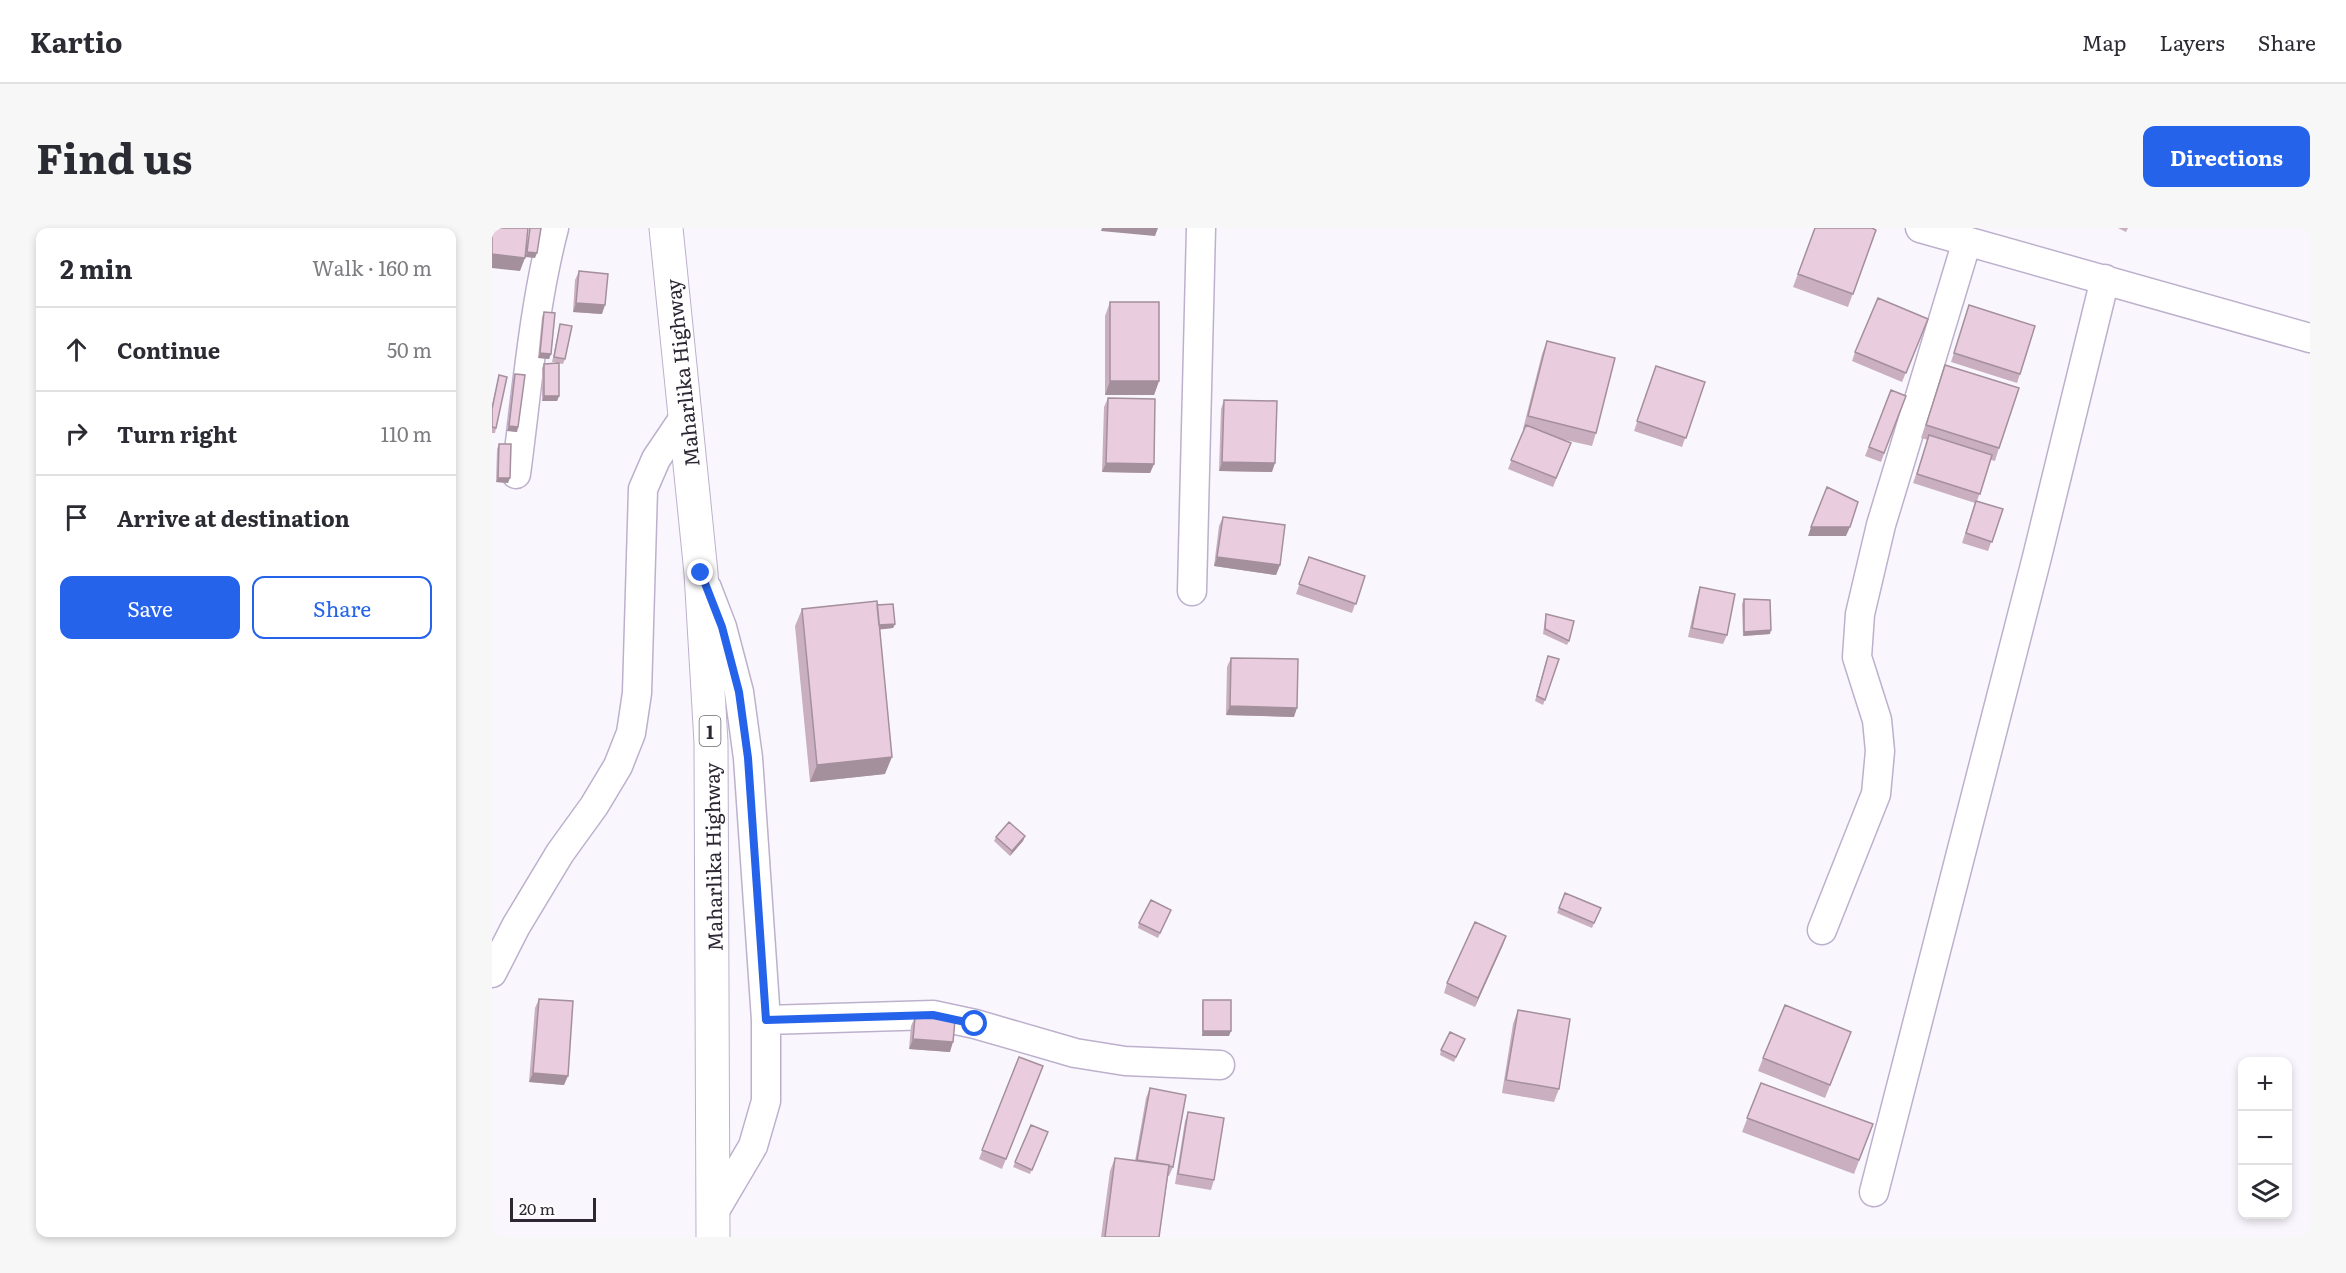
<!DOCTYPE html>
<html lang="en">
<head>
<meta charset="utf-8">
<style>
  :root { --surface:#fff; --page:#f7f7f7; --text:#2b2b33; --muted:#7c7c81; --line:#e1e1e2; --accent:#2563eb }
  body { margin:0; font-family:Literata,serif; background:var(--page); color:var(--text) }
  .controls { position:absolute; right:18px; bottom:18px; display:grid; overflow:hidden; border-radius:12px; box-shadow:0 3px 9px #0003 }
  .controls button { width:54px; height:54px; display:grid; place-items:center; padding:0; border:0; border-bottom:2px solid var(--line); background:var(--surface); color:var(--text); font:30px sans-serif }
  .scale { position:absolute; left:18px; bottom:15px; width:86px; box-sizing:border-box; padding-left:6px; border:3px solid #2d2733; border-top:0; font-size:16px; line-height:21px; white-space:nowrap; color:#2d2733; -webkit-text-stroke:4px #fff; paint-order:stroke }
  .stop { position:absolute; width:18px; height:18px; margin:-14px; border:4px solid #2563eb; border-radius:50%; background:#fff }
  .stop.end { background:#2563eb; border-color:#fff; box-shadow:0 2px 6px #0008 }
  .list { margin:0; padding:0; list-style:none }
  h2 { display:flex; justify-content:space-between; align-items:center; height:78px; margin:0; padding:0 24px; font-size:26px }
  h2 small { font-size:20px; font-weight:400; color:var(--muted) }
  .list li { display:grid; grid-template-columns:39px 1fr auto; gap:18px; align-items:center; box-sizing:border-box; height:84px; padding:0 24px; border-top:2px solid var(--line) }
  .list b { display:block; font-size:22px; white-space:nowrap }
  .list em { font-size:20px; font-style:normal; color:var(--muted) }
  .actions { display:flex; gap:12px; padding:18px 24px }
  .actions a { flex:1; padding:14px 0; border:2px solid var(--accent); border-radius:12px; text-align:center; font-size:21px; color:var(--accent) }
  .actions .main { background:var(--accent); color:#fff }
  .icon { flex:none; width:33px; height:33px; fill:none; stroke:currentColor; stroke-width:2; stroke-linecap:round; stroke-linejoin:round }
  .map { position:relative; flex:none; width:1818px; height:1009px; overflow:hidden; border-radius:12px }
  header { display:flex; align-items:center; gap:36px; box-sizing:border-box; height:84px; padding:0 30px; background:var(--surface); border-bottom:2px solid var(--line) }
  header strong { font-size:28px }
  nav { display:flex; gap:33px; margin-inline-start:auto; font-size:21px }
  .intro { display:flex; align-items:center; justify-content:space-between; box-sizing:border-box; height:144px; padding:0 36px }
  h1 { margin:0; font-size:42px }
  .button { padding:15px 27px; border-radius:12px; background:var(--accent); color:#fff; font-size:21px; font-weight:700 }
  main { display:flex; gap:36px; padding:0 36px }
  aside { flex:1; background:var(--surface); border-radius:12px; box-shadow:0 3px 9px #0003 }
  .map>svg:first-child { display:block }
</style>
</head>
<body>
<header>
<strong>Kartio</strong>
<nav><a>Map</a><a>Layers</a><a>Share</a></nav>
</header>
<div class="intro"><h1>Find us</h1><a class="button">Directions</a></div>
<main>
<aside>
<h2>2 min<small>Walk · 160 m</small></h2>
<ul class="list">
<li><svg class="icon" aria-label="ahead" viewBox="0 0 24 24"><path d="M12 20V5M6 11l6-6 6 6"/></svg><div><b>Continue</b></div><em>50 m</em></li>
<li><svg class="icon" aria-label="right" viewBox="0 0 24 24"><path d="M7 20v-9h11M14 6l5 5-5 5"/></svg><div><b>Turn right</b></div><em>110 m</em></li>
<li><svg class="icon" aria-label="arrive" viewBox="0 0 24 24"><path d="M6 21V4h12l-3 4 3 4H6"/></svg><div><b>Arrive at destination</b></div></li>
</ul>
<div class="actions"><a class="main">Save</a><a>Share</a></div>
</aside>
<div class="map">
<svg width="1818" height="1009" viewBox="0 0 1818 1009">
  <rect width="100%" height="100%" fill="#f9f7fd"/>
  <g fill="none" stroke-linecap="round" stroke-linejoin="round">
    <defs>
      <path id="minor" d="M1428,0L1818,110
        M24,246C35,164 41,81 62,0
        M215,360L230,399L247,464L256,530L274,792
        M700,363L709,0
        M1330,702L1384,566L1388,523L1385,492L1365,429L1368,386L1389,297L1475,13
        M0,745L24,698L68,625L102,578L126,538L139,505L145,465L151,261L164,231L193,188
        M1382,964L1545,329L1613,51
        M221,986L261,918L274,873V792L441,787L483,796L583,825L633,833L728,837"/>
      <path id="highway" d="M174,0L209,345L219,514L221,1009"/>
    </defs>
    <!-- minor casing -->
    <use href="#minor" stroke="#bdb0cd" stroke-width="31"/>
    <!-- highway casing -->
    <use href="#highway" stroke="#bdb0cd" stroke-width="35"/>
    <!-- minor -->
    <use href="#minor" stroke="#fff" stroke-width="28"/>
    <!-- highway -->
    <use href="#highway" stroke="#fff" stroke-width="33"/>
  </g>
  <!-- wall -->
  <path fill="#c9afc0" d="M1323,0L1384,2L1356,79L1301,59Z
    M1626,0H1636L1634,4Z
    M87,43L110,86L81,84L83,52Z
    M618,74L667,153L662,167H613V88Z
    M52,84L59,126L57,131L46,130L50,89Z
    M1474,87L1528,146L1525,155L1459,134Z
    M1436,91L1410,154L1360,133L1363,124Z
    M68,96L73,131L71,136L60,134Z
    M1055,113L1104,205L1100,218L1069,211L1079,215L1061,259L1016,241L1032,201H1031L1050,126Z
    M52,136L67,168L65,173H50V140Z
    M1453,137L1507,220L1503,233L1499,232L1485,273L1511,281L1496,323L1470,315L1483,275L1421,255L1436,212L1429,210Z
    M1164,138L1213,154L1190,219L1142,203Z
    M23,146L26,199L25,204L15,203L21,151Z
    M7,147L4,200L3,205H0V177Z
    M1399,162L1414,168L1389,234L1373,228Z
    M616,170L662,236L658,245L610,244L612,179Z
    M732,172L780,244L727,243L729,181Z
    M7,216L16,255L4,254L5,221Z
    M731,289L788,337L784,347L722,338L727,298Z
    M817,329L873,348L860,385L804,366Z
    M1208,359L1235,407L1231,416L1196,409L1205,368Z
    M1252,371L1278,406L1251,408L1250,376Z
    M385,377L403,396L401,400L388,401L393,546L318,554L303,398L310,381Z
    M1054,386L1077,413L1075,417L1051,406L1053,391Z
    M739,430L802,489L734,487L735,439Z
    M1067,431L1051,477L1043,473L1054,433Z
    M533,608L531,613L518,628L502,613L504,609Z
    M1073,665L1109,680L1100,700L1065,685Z
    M677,686L666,710L646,700L647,695Z
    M1014,708L983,779L952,765L955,755Z
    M47,771L72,857L37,854L43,780Z
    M711,772L737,808H710V777Z
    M1026,782L1067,861L1062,874L1010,865L1021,796Z
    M423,789L458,824L417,821L419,798Z
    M973,811L962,834L948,827L949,822Z
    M1354,818L1333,870L1266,843L1271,830Z
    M527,829L548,847L510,941L487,931Z
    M1269,855L1381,896L1362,946L1250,904Z
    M658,860L681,939L677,948H676L667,1009H609L618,943L623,930L643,933L654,870Z
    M696,884L722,952L719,962L683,956L693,893Z
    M539,897L556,904L538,946L521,939Z"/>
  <!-- shaded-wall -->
  <path fill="#a48f9c" d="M610,0H666L663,8L609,3Z
    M35,24L45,25L43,30L33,29Z
    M0,26L33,30L28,43L0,40Z
    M84,75L113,77L110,86L81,84Z
    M48,125L59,126L57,131L46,130Z
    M618,153H667L662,167H613Z
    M52,168H67L65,173H50Z
    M17,198L26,199L25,204L15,203Z
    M730,234L783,235L780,244L727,243Z
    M614,235L662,236L658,245L610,244Z
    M6,250H18L16,255L4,254Z
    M1319,299H1358L1354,308H1316Z
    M725,329L788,337L784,347L722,338Z
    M403,396L401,400L384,402L386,397Z
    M1279,402L1278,406L1251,408L1252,404Z
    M738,478L805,480L802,489L734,487Z
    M400,529L393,546L318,554L325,537Z
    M533,608L531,613L518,628L520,623Z
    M1014,708L1011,717L983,779L986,770Z
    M711,803H739L737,808H710Z
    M421,811L461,814L458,824L417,821Z
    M41,845L76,848L72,857L37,854Z"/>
  <!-- building -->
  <path fill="#eaccdf" stroke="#a48f9c" stroke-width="1.5" d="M0,0H36L33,30L0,26Z
    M38,0H49L45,25L35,24Z
    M1323,0H1380L1384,2L1361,66L1306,46Z
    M87,43L116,46L113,77L84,75Z
    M1386,70L1436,91L1414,145L1363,124Z
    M618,74H667V153H618Z
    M1477,77L1543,98L1528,146L1462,125Z
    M52,84L63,85L59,126L48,125Z
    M68,96L80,98L73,131L62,129Z
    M1055,113L1123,130L1104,205L1036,188Z
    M67,135V168H52V136Z
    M1453,137L1527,160L1507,220L1434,197Z
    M1164,138L1213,154L1194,210L1145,193Z
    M23,146L33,147L26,199L17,198Z
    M7,147L15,149L4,200L0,199V181Z
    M1399,162L1414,168L1392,225L1377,219Z
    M616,170L663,171L662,236L614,235Z
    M732,172L785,173L783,235L730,234Z
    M1034,197L1079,215L1064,250L1019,232Z
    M1437,207L1500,227L1488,266L1425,246Z
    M7,216H19L18,250H6Z
    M1335,259L1366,274L1358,299H1319Z
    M1484,273L1511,281L1500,314L1474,305Z
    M731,289L793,297L788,337L725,329Z
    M817,329L873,348L864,376L807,356Z
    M1208,359L1243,366L1235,407L1200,400Z
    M1252,371L1278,372L1279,402L1252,404Z
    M385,373L400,529L325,537L310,381Z
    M401,376L403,396L387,397L385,377Z
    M1054,386L1082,393L1077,413L1053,401Z
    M1056,428L1067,431L1053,472L1045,468Z
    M739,430L806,431L805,480L738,478Z
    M517,594L533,608L520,623L504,609Z
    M1073,665L1109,680L1102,695L1067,680Z
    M659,672L679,682L668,705L647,695Z
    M983,694L1014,708L986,770L955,755Z
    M47,771L81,773L76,848L41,845Z
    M711,772H739V803H711Z
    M1293,777L1359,804L1338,857L1271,830Z
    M1026,782L1078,791L1067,861L1014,852Z
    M423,789L463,792L461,814L421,811Z
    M958,804L973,811L964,829L949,822Z
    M527,829L551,838L514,931L490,922Z
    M1269,855L1381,896L1367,932L1255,890Z
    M658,860L694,867L681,939L677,938V937L645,932Z
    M696,884L732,890L722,952L686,946Z
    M539,897L556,904L540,942L523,934Z
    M623,930L677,937L667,1009H613Z"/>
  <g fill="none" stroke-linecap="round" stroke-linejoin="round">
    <!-- route -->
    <path stroke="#2563eb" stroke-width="8" d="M209,345L230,399L247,464L256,530L274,792L441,787L483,796"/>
  </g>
  <g text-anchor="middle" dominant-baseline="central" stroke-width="4.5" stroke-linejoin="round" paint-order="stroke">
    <!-- shield labels -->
    <rect fill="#fff" stroke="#6c6870" stroke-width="1.5" x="207.5" y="488" width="21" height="30" rx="4.5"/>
    <g font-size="18" font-weight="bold" fill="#2d2733">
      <text x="218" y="503">1</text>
    </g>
    <!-- street labels -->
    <g font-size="20" fill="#2d2733" stroke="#fff">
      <text transform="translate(189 145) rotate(-96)">Maharlika Highway</text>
      <text transform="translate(220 629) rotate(-91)">Maharlika Highway</text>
    </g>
  </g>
</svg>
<div class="controls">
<button>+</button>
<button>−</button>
<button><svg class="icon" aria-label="layers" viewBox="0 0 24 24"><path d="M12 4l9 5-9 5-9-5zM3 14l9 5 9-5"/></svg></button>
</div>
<div class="scale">20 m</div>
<div class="stop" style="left:483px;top:796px"></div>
<div class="stop end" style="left:209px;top:345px"></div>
</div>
</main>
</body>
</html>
